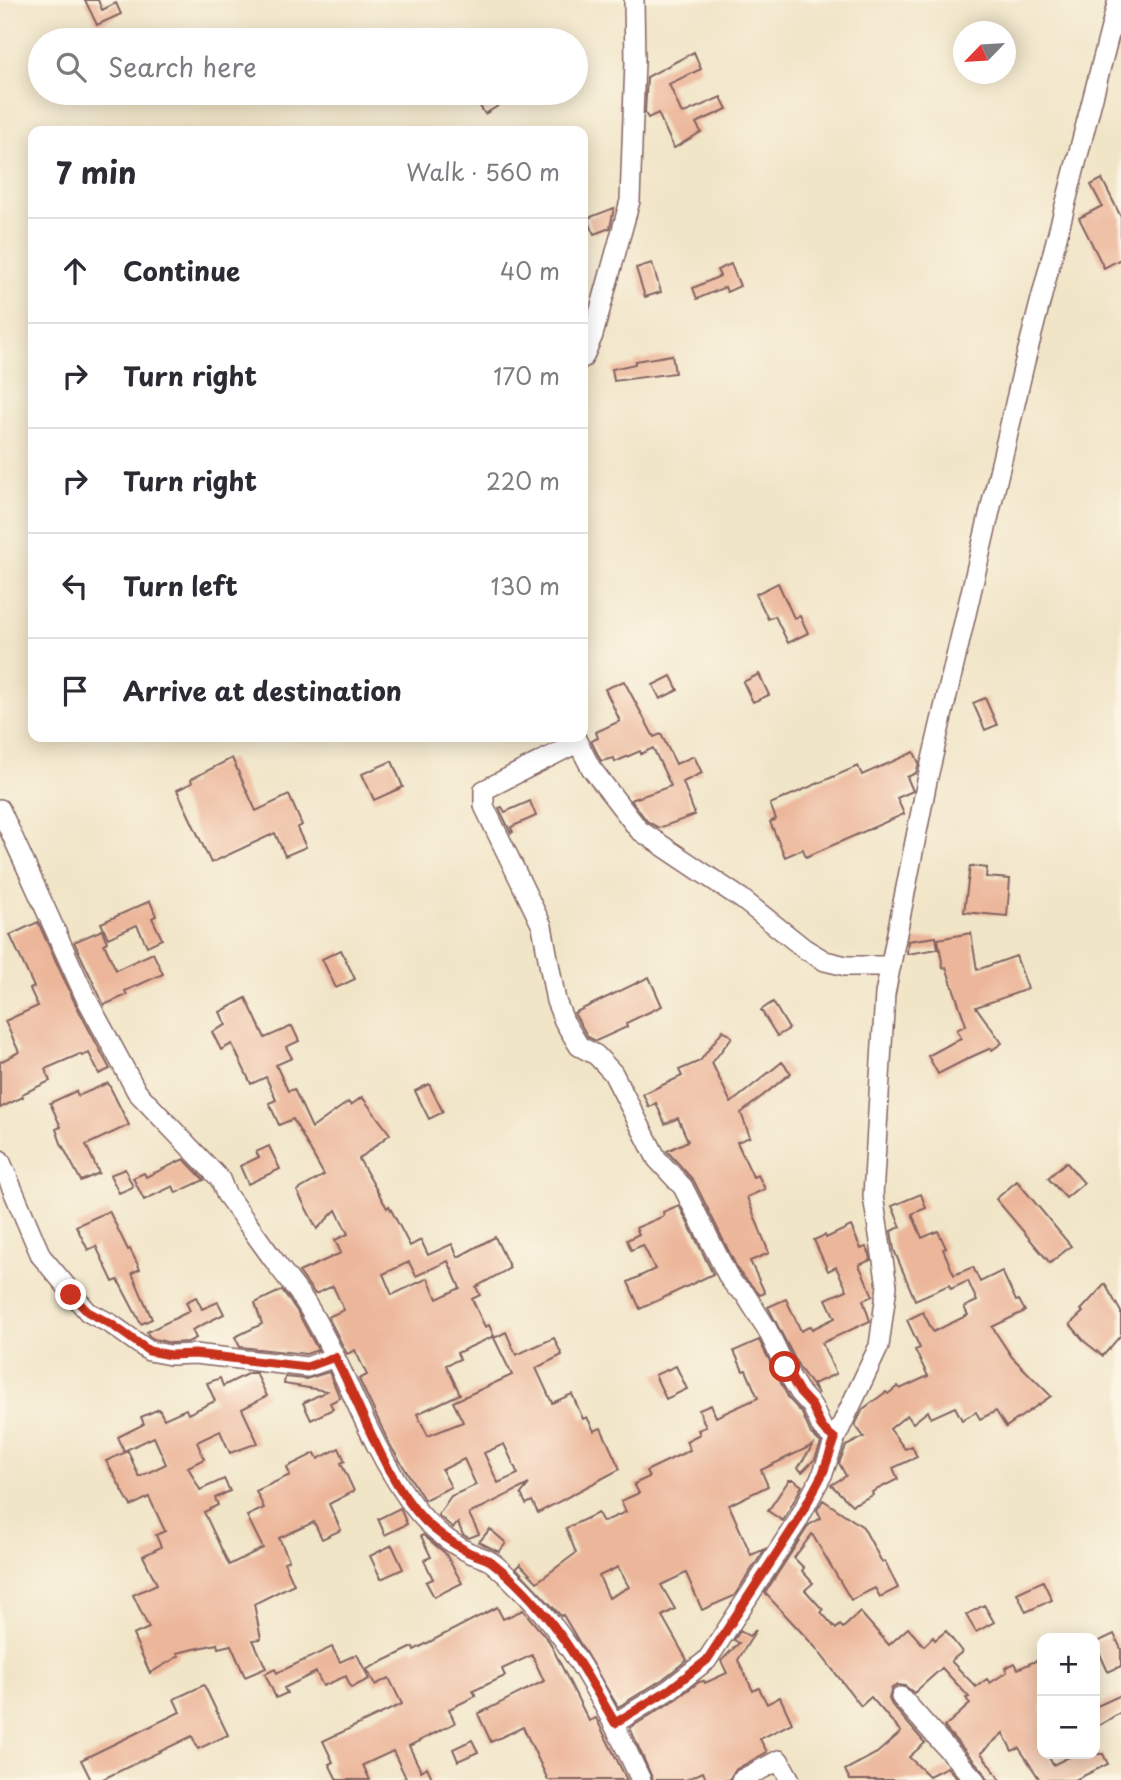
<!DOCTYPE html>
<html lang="en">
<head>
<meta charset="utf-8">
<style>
  :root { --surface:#fff; --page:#f2f2f3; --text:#2b2b33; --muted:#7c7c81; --line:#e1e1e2 }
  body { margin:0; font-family:"Playpen Sans",sans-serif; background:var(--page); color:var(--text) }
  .controls { position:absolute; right:21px; bottom:21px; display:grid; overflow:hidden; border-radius:14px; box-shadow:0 4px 18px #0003 }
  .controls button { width:63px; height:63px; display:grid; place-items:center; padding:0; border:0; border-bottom:2px solid var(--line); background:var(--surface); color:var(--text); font:35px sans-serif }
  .compass { position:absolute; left:953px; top:21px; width:63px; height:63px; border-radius:50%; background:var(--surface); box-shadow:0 4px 18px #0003; rotate:245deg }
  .stop { position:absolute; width:21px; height:21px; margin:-16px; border:5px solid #c8321e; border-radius:50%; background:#fff }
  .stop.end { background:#c8321e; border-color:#fff; box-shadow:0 2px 7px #0008 }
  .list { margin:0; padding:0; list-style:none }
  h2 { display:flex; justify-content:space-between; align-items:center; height:91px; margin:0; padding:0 28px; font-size:30px }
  h2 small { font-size:23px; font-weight:400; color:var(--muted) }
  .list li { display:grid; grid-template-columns:46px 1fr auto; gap:21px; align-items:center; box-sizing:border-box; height:105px; padding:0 28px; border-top:2px solid var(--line) }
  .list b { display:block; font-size:26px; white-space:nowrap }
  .list em { font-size:23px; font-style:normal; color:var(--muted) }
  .icon { flex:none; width:38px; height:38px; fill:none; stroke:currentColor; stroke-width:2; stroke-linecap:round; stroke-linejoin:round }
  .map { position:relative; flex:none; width:1121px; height:1780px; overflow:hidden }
  .search { position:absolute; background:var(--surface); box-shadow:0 4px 18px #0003; left:28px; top:28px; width:560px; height:77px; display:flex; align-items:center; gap:18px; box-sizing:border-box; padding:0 24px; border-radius:38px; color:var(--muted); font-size:26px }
  .panel { position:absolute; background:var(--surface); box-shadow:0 4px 18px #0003; left:28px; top:126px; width:560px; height:616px; border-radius:14px }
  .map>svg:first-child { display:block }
</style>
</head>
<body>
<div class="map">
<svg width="1121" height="1780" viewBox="0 0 1121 1780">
  <rect width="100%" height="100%" fill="#fcf5e5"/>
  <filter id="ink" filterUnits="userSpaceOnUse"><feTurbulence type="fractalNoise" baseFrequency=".0143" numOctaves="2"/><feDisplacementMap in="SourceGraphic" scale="14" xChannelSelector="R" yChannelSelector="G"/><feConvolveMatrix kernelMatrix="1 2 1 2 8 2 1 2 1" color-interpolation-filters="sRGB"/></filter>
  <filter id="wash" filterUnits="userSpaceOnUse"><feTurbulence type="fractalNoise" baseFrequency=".00686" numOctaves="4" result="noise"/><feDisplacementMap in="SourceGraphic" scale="28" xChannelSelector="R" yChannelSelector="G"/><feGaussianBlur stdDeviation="1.57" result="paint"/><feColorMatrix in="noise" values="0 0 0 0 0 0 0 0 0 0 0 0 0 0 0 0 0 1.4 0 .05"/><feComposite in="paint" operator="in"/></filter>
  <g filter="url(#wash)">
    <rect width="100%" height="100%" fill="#f1e5c8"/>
    <g id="blocks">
      <!-- building -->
      <path fill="#ecb69a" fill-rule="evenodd" d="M85,0H98L102,10L116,3L121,14L97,25Z
        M694,52L701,69L669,84L682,114L721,97L727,109L696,123L701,132L674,148L658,113L648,118L645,113L647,77Z
        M487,93H501L506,101L485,114L476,100Z
        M1102,179L1121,217V259L1104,268L1079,218L1102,206L1091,185Z
        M614,208L610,228L594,234L588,218Z
        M652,263L661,292L645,297L636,268Z
        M731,264L740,286L727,292L725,287L697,299L693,288L720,276L717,270Z
        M672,355L675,373L614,381L612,369L635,364V361Z
        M778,583L794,618L800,616L808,633L788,643L775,616L768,619L756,594Z
        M759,674L769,695L753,702L743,682Z
        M671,676L678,690L660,699L653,685Z
        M624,681L654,737L661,734L676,764L694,756L702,773L683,782L695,815L659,828L647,821L631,800L671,786L653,748L641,754L640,751L615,762L614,758L601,761L591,741L598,738L596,732L620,721L605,689Z
        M985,698L997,725L985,730L973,703Z
        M914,752L919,763L916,773L907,777L913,791L897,798L904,814L806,857L803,849L785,857L770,822L776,819L770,804L858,766L862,775Z
        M232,758L256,811L289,795L302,825L297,828L306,847L285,856L275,833L211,863L177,790L192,783L191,779Z
        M392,761L403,787L374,800L362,774Z
        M530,801L536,816L511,827L513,832L511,833L499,808L502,807L505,812Z
        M970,866L987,868L986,877L1010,879L1007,916L964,912Z
        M150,901L156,916L152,918L162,939L147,946L137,925L108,938L101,923Z
        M38,922L74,1001L110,1069L99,1074L89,1053L82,1056L80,1054L45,1069L50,1081L22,1094L23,1097L0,1108V1062L19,1052L5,1021L38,1006L30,989L34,987L10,935Z
        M102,930L107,942L104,944L116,970L153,953L163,974L125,991L127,995L104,1005L74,942Z
        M971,933L977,970L1016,956L1028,989L976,1007L1002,1043L992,1050L991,1048L971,1057L938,1074L928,1056L961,1038L957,1030L966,1025L946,967L943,968L938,939Z
        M936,937L938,949L907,954L908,941Z
        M341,950L355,979L336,988L322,959Z
        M649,977L662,1006L626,1023L627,1027L596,1041L588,1037L574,1013Z
        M246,998L265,1038L292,1026L299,1041L286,1047L292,1058L276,1065L288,1091L294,1089L312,1128L348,1102L351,1105L362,1097L390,1134L359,1159L387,1208L389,1206L410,1246L421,1240L428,1255L452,1244L458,1257L495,1237L510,1268L476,1287L480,1295L472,1299L485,1327L489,1325L494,1336L457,1353L460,1359L446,1365L460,1394L417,1414L428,1436L463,1422L453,1402L512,1375L494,1338L506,1332L516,1355L554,1338L562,1355L536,1368L552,1403L572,1394L583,1419L587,1417L594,1431L601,1428L620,1469L538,1513L532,1501L526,1504L521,1494L529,1484L469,1514L479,1534L469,1538L463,1535L458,1523L453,1528L438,1515L451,1496L476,1485L464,1459L442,1470L451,1487L424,1500L423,1498L390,1445L359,1379L367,1375L355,1350L347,1354L328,1317L344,1310L333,1286L315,1294L299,1272L341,1253L335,1240L348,1234L336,1210L317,1229L297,1191L324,1175L293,1119L279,1125L269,1103L276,1100L266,1077L251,1084L232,1044L221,1050L212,1032L226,1025L220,1012ZM448,1261L460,1288L437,1299L428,1278L392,1295L383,1274L409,1262L416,1276ZM504,1444L518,1474L498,1483L484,1453Z
        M773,1002L789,1029L777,1036L761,1010Z
        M723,1030L732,1037L712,1063L731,1103L782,1062L791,1073L741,1113L750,1137L737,1142L753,1177L758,1175L765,1189L747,1197L769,1253L750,1261L765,1293L760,1295L739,1272L694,1181L667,1151L688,1141L678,1118L665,1124L656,1103L649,1107L643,1094L682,1076L679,1070L700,1061Z
        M108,1083L129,1125L86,1145L99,1173L81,1181L61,1143L56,1129L61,1127L50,1103L76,1091L78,1096Z
        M429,1084L443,1112L429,1119L415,1091Z
        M269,1146L280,1169L248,1184L240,1166L259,1157L256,1152Z
        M184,1159L204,1180L176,1193L173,1186L144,1200L133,1178L144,1173L146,1177Z
        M1066,1162L1084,1183L1066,1198L1048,1178Z
        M125,1169L133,1187L119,1193L110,1175Z
        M1017,1181L1071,1246L1050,1263L996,1199Z
        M921,1194L926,1208L912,1214L922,1238L938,1231L946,1248L943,1249L954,1275L973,1267L980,1282L1002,1271L1016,1301L1019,1300L1025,1311L992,1327L1012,1357L1051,1396L1006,1427L996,1411L980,1419L976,1412L962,1420L955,1407L931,1418L928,1411L913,1423L907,1415L890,1429L905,1449L912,1446L917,1457L893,1468L898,1479L872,1492L873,1495L852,1505L831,1485L846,1476L839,1463L846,1446L864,1437L855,1425L863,1409L886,1392L888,1394L898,1386L900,1389L928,1376L915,1350L920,1348L907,1320L923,1312L933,1332L968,1315L964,1307L977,1301L968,1281L951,1289L949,1285L915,1300L894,1250L891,1231L901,1227L892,1206Z
        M679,1205L713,1274L640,1309L628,1282L655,1269L643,1245L631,1250L627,1240L639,1234L636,1228L664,1216L663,1212Z
        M109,1211L128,1250L130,1249L140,1269L132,1273L152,1319L141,1324L118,1280L113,1282L96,1246L88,1250L76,1226Z
        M851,1226L861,1249L866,1247L870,1254L871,1260L859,1265L873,1296L863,1300L870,1321L822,1343L836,1374L813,1384L818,1394L799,1367L768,1307L786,1299L801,1331L811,1326L812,1329L835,1318L826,1299L847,1290L836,1267L828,1271L814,1240L825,1235L826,1238Z
        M1105,1284L1121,1312V1335L1103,1356L1085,1342L1070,1324L1083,1312L1081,1310Z
        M282,1290L297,1311L318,1350L306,1354L240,1347L235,1337L262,1324L255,1303Z
        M196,1297L202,1309L218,1302L224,1314L192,1330L196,1338L188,1342L171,1343L154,1339L149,1336L147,1332L190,1311L186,1302Z
        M759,1340L789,1399L802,1413L811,1434L821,1443L815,1459L802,1472L798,1468L813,1445L761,1470L768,1486L729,1505L751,1555L765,1549L734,1596L702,1610L686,1573L661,1585L675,1609L662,1616L687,1660L663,1679L618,1707L563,1615L561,1616L516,1568L520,1564L537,1582L576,1553L566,1528L598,1513L603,1522L626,1512L621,1501L639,1493L634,1484L649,1477L646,1471L690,1450L686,1441L700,1434L698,1430L706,1427L699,1410L711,1405L716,1417L758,1398L746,1370L743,1371L734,1351ZM618,1567L629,1587L609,1598L599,1576Z
        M676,1366L687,1389L666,1399L655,1375Z
        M329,1372L340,1398L330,1403L333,1409L311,1420L303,1403L327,1391L284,1384L285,1377L306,1379Z
        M249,1373H256L267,1396L242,1409L258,1443L230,1453L220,1431L197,1442L204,1459L188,1467L200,1490L224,1479L230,1491L215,1498L218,1505L204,1512L229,1565L263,1548L247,1516L264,1508L256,1491L290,1475L287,1467L315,1453L318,1459L339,1448L345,1461L341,1463L354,1491L329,1504L341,1530L322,1539L314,1522L279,1538L289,1560L284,1562L294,1584L254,1604L261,1639L253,1640L266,1668L245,1677L231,1645L218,1648L217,1644L177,1653L179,1656L150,1673L133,1635L149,1628L133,1595L157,1584L143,1556L161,1547L156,1535L165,1531L149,1497L131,1506L106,1461L128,1451L139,1477L166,1464L154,1437L124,1451L118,1437L144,1424L141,1417L159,1409L164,1419L186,1409L188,1414L215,1401L207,1383L220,1378L223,1386Z
        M789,1480H794L802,1486L783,1521L768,1511Z
        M823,1500L863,1527L882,1562L885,1561L898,1588L880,1597L875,1588L851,1600L812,1534L794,1558L804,1568L802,1571L813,1583L805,1590L823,1610L821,1612L836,1629L840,1625L843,1628L860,1612L889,1645L908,1628L924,1646L933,1637L935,1640L946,1631L962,1652L951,1661L976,1687L987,1679L990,1683L1007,1672L1005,1668L1015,1663L1018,1669L1042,1658V1754H1047L1053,1765L1075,1754H1103L1108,1764L1075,1780H1040L1019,1748L1012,1751L1003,1733L981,1753L1000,1780H987L984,1772L944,1727L970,1704L966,1698L969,1697L942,1668L914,1693L905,1686L898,1685L892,1688L889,1699L892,1705L925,1743L909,1757L929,1776L947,1767L959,1780H850L845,1770L877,1753L901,1732L871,1697L861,1706L815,1647L765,1593L809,1525L821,1518L817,1510Z
        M400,1508L407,1524L385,1535L378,1519Z
        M490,1529L506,1543L499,1552L479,1542Z
        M423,1535L445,1553L462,1583L434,1597L426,1582L433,1579L424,1560L431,1557L421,1536Z
        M392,1545L403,1569L381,1579L370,1556Z
        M1043,1581L1052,1600L1026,1612L1017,1593Z
        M984,1605L994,1622L976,1632L966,1615Z
        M497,1607L503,1619L523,1610L549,1641L589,1721L596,1718L627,1780H548L523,1727L491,1742L478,1714L544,1681L532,1655L502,1669L505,1676L473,1691L476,1696L449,1709L455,1723L409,1746L421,1771L427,1767L433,1780H401L406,1778L393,1751L363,1765L370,1780H337L329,1764L333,1762L323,1741L402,1704L389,1678L375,1685L367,1669L413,1647L414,1650Z
        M756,1630L738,1660L753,1691L759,1688L767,1704L780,1697L792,1723L760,1739L767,1752L735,1770L729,1780H707L703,1772L686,1780H653L630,1728L676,1699L699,1682L704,1681L705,1683L727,1673L721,1661L739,1643L734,1640L740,1631L749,1636Z
        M1114,1634L1121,1649V1666L1108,1672L1095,1643Z
        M332,1647L340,1662L357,1654L369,1679L351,1688L346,1676L323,1686L316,1672L284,1688L287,1693L276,1698L265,1674L275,1669L277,1673Z
        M204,1685L228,1735L198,1749L192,1736L101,1780H91L81,1760L180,1712L174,1699Z
        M1121,1695V1712L1098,1726L1095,1719V1707Z
        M472,1740L478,1752L458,1761L453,1749Z"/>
    </g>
  </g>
  <g filter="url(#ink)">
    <use href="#blocks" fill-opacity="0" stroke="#846462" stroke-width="2"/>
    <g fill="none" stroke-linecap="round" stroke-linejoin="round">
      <defs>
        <path id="minor" d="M583,358L593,335L630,201L635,61L634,0
          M575,737L591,768L639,830L742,899L805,949L825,961L846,966H891
          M577,743L484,790V806L542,926L556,1001L564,1021L579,1046L596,1055L613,1073L657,1159L683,1187L729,1278L735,1286L745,1294L767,1329L788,1373L800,1393L812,1406L822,1428L835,1439
          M0,809L85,996L137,1092L220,1179L226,1194C243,1217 259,1240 276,1263C286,1277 298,1290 307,1305C345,1367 366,1438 407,1497C423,1521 444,1540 470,1553C478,1556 487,1558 494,1564C565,1624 602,1697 641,1780
          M0,1160L41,1256L88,1312L111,1324L149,1351L170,1355L195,1354L307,1367L335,1357
          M901,1697L975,1780
          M615,1723L670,1689L707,1660L797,1522L823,1473L835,1439L879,1346L887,1286L873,1196L885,994L927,781L1024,365L1118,0
          M741,1780L779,1760L790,1780"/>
      </defs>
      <!-- minor casing -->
      <use href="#minor" stroke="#846462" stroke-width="22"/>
      <!-- minor -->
      <use href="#minor" stroke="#fff" stroke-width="19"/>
    </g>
  </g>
  <g fill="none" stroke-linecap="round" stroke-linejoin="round" filter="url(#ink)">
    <!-- route -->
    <path stroke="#c8321e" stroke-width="9" d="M71,1295L88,1312L111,1324L149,1351L170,1355L195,1354L307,1367L335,1357C361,1406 386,1482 425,1521C437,1533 454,1544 468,1552C476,1556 486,1557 493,1563C548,1606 581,1664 615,1723L670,1689L707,1660L797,1522L823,1473L835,1439L822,1428L812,1406L800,1393L785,1367"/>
  </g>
</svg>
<div class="controls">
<button>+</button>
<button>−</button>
</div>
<svg class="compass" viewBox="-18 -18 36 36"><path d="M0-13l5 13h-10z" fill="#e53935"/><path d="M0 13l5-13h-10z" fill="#7c7c81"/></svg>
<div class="stop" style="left:785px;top:1367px"></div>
<div class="stop end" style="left:71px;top:1295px"></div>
<div class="search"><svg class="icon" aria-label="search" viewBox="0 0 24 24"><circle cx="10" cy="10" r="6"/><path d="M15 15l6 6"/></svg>Search here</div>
<section class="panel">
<h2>7 min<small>Walk · 560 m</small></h2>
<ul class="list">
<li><svg class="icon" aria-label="ahead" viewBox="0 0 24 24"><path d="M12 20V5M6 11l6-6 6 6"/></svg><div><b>Continue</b></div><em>40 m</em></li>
<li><svg class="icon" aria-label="right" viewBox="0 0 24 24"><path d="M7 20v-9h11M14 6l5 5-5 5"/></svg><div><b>Turn right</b></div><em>170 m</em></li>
<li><svg class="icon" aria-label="right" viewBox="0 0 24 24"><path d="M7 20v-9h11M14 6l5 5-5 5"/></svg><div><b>Turn right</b></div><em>220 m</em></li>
<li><svg class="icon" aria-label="left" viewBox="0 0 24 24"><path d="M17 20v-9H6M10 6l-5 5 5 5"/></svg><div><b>Turn left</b></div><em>130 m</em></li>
<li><svg class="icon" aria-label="arrive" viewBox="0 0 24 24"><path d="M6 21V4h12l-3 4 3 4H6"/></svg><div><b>Arrive at destination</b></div></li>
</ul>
</section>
</div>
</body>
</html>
